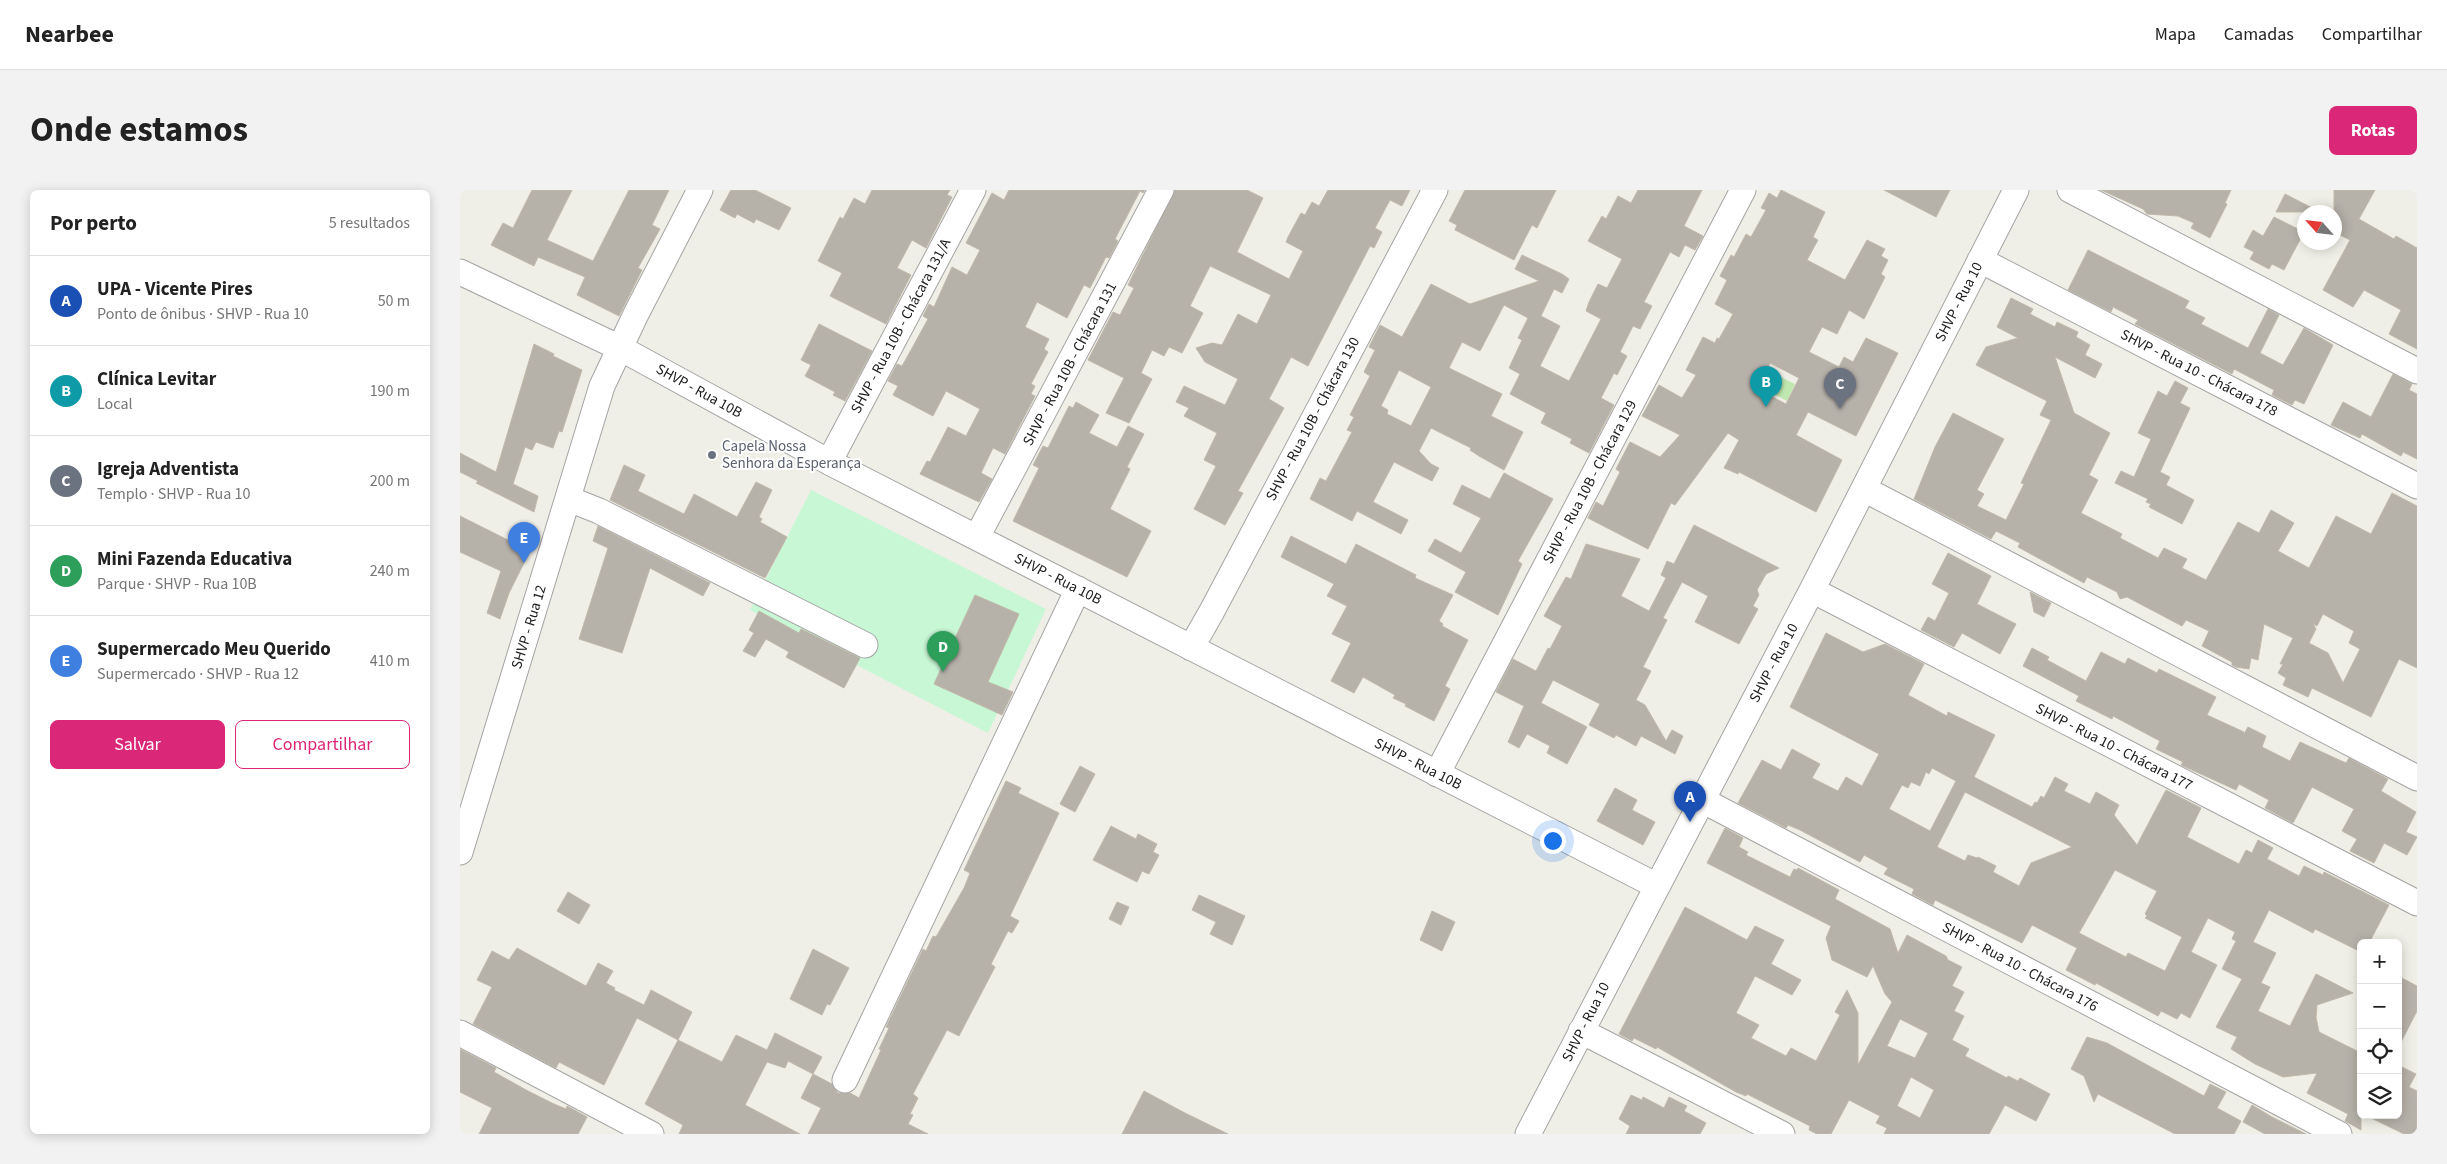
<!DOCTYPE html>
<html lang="pt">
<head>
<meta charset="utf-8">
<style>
  :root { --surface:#fff; --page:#f2f2f2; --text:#222; --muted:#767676; --line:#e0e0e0; --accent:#db2777 }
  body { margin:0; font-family:"Source Sans 3",sans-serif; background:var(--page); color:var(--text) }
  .controls { position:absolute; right:15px; bottom:15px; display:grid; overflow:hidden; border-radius:8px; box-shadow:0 2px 12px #0003 }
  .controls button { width:45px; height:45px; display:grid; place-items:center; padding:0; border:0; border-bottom:1px solid var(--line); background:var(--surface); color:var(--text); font:25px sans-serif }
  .compass { position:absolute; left:1837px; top:15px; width:45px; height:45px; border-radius:50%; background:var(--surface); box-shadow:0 2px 12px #0003; rotate:297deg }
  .you { position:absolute; left:1092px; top:650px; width:18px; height:18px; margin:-12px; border:4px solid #fff; border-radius:50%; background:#1a73e8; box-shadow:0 0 0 8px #1a73e833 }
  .badge { display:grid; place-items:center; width:32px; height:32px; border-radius:50%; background:var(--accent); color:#fff; font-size:16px; font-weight:700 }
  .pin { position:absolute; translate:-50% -41px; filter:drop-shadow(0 1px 2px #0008) }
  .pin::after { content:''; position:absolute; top:26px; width:18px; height:15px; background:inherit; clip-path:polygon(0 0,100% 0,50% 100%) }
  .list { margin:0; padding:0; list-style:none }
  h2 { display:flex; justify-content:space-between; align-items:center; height:65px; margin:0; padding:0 20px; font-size:21px }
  h2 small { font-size:16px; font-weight:400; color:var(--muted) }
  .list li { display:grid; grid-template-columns:32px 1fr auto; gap:15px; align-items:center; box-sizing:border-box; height:90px; padding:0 20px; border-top:1px solid var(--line) }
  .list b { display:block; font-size:19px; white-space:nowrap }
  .list p { margin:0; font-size:16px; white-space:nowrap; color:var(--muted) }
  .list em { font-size:16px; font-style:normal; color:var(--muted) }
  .actions { display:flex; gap:10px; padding:15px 20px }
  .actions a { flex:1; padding:11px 0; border:1px solid var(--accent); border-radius:8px; text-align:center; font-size:18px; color:var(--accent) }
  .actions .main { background:var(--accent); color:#fff }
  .icon { flex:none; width:28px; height:28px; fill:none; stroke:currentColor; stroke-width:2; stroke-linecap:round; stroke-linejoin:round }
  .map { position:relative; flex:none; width:1957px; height:944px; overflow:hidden; border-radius:8px }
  header { display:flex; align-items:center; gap:30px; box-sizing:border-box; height:70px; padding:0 25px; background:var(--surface); border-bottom:1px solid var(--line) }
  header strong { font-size:24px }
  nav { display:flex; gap:28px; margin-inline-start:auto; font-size:18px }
  .intro { display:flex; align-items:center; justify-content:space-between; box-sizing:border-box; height:120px; padding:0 30px }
  h1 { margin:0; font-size:35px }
  .button { padding:12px 22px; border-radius:8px; background:var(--accent); color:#fff; font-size:18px; font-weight:700 }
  main { display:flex; gap:30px; padding:0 30px }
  aside { flex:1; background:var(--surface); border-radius:8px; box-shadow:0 2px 12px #0003 }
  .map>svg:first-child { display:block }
</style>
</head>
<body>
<header>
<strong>Nearbee</strong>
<nav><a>Mapa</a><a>Camadas</a><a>Compartilhar</a></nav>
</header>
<div class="intro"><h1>Onde estamos</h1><a class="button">Rotas</a></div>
<main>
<aside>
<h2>Por perto<small>5 resultados</small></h2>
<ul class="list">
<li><span class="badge" style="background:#1a4fb4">A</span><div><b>UPA - Vicente Pires</b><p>Ponto de ônibus · SHVP - Rua 10</p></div><em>50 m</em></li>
<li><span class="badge" style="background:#0f9aa8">B</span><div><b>Clínica Levitar</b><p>Local</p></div><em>190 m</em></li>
<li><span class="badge" style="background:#6b7280">C</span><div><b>Igreja Adventista</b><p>Templo · SHVP - Rua 10</p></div><em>200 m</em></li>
<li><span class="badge" style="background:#2e9e5b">D</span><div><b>Mini Fazenda Educativa</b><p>Parque · SHVP - Rua 10B</p></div><em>240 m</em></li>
<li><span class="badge" style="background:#3f7fe0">E</span><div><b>Supermercado Meu Querido</b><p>Supermercado · SHVP - Rua 12</p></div><em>410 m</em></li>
</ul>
<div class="actions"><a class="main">Salvar</a><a>Compartilhar</a></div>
</aside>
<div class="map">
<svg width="1957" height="944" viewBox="0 0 1957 944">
  <rect width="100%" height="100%" fill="#f0efe7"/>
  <!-- grass -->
  <path fill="#c0e7b0" d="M1307,180L1335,194L1327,211L1299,196Z"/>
  <!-- park -->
  <path fill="#c7f7d4" d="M351,300L586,419L528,543L290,420Z"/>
  <!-- building -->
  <path fill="#b6b1a9" stroke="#c1b9aa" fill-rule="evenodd" d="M72,0H112L87,50L133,71L169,0H209L192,35L200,39L178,78L182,80L159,126L117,105L125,87L78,67L74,76L31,55L43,33L53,38Z
    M271,0H295L331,18L319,40L296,29L294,33L277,24L275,28L260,20Z
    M412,0H490L487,5L492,7L466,58L452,50L437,78L451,85L426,134L370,106L382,83L358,71L380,27L383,29L394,8L405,14Z
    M549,0H685L683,3L680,1L655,49L658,51L649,68L646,67L630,98L624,95L607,128L577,112L565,137L589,149L584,159L588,162L571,194L575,196L571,204L575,206L545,264L533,258L521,283L532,289L519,312L460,284L467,271L470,272L488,237L506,246L520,219L486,201L473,226L433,205L438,196L428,191L437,174L442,176L451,160L468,129L463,126L469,114L474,117L492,77L507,85L520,60L506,53L532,3L544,10Z
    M715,0H787L803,8L777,62L829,89L843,61L826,52L828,47L841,23L845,25L852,12L859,16L868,0H950L942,16L930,10L915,38L922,42L914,58L910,56L848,176L831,167L809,209L824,218L778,301L783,303L765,335L734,319L756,276L744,270L757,243L724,226L729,218L716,212L724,196L765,215L778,189L745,172L736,158L752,153L762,155L778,124L797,134L811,105L750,76L730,116L743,123L722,163L709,157L704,166L692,160L681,183L692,189L669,233L646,223L664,188L628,170L653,122L660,125L674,98L668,95Z
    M1005,0H1096L1077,38L1072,35L1054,70L995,40L997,35L989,31Z
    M1178,0H1242L1224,36L1243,46L1235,60L1225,55L1219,67L1210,62L1184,112L1192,116L1180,139L1173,136L1160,162L1167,166L1157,185L1154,183L1141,208L1154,215L1129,263L1110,253L1112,249L1081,233L1086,223L1050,204L1060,184L1049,178L1062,150L1058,148L1068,128L1044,115L1020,161L1002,152L989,178L1042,204L1031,226L1063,242L1044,280L1019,266L1010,260L1011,258L971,238L959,261L971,274L979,278L972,291L934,272L913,312L948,330L941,344L897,321L892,331L850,309L860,288L866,291L892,242L887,240L894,227L890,225L910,186L904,182L915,160L909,157L920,135L942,147L971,94L1010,114L1079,91L1055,79L1062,65L1102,84L1109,89L1102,103L1094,99L1081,126L1100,136L1080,176L1109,191L1141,129L1126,121L1129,112L1138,94L1147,98L1162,69L1128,51L1142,26L1146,29L1158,6L1171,13ZM939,180L971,197L951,236L927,224L928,220L921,216Z
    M1321,0L1365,22L1353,47L1358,50L1347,70L1385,90L1407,50L1425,59L1421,66L1428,70L1421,84L1425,87L1404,129L1389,120L1377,144L1362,137L1349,162L1379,177L1384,167L1393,172L1406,148L1438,163L1396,246L1348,222L1336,245L1382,270L1356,322L1279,282L1278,284L1264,278L1279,250L1268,243L1215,315L1211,313L1188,359L1128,328L1136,312L1143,316L1160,282L1156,279L1170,252L1200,267L1220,245L1182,226L1199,195L1222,208L1236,185L1226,180L1243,147L1255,153L1257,148L1259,149L1273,124L1255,114L1267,90L1260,86L1271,65L1274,67L1286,44L1291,47L1306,20L1301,18L1309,3L1317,8ZM1310,173L1339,188L1326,214L1297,199Z
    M1424,0H1490L1476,27Z
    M1641,0H1771L1765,13L1767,14L1750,48L1731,38L1734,33L1718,26L1687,24L1683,19Z
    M1874,0H1915L1899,29L1934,49L1936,46L1957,58V159L1929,144L1941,120L1904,100L1893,117L1863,100L1890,50L1874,42Z
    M1825,4L1860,22H1816Z
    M1814,27L1844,42L1824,80L1812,74L1809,79L1790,69L1794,62L1784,57L1793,40L1803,46Z
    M1628,60L1729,111L1725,118L1745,128L1741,134L1788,158L1808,119L1819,125L1800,163L1823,175L1844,138L1873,155L1844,214L1835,210L1832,215L1812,205L1814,200L1774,179L1772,184L1675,134L1678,130L1653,117L1651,122L1608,100Z
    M1551,108L1573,119L1570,124L1595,137L1597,132L1618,142L1616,147L1630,155L1625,165L1642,174L1635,188L1595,167L1614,223L1650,243L1629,285L1638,290L1621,323L1662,344L1660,348L1698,368L1704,358L1727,369L1722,378L1746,390L1778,332L1799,343L1811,320L1834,333L1818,361L1849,378L1876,326L1911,344L1932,303L1957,316V478L1939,469L1911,527L1852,498L1848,507L1823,495L1826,488L1818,483L1823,474H1820L1833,448L1804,434L1798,470L1791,468L1789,479L1776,477L1772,475V472L1742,456L1749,441L1726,430L1722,436L1667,407L1660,409L1657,402L1627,387L1624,393L1558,357L1560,353L1536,341L1531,349L1454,309L1475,257L1493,223L1544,249L1517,300L1524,304L1517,316L1546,330L1564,294L1561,293L1591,230L1580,225L1587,211L1516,175L1526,157L1558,148L1537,137ZM1863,424L1894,441L1889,453L1900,459L1883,493L1868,463L1849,453L1856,439L1853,434L1857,436Z
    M359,134L412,161L385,211L373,205L375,202L345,186L351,175L341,170Z
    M74,154L94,164L93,166L122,180L102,242L99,241L93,258L76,252L72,260L65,257L53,294L78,306L74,322L16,293L18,291L0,282V263L36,282Z
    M1933,184L1952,194L1949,200L1957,204V269L1943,262L1941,266L1902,244L1900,248L1871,235L1883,212L1911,227Z
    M1715,191L1728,198L1720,213L1730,218L1700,282L1710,287L1706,295L1734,310L1722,334L1689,317L1691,314L1686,312L1688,309L1655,293L1661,281L1674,287L1691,249L1678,243L1698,201L1707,206Z
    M616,212L639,225L629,243L657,257L668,236L684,244L667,277L670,279L650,319L691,341L667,387L553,331L579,278L573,275L583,256L588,258L609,216L613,218Z
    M164,275L185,285L178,301L224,324L234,304L277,327L296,292L312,300L299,327L302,329L300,332L327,347L305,388L150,310Z
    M1044,283L1093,309L1058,371L1062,374L1038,425L995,402L1006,382L968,361L975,349L1001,363L1021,328L993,314L1002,295L1030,309Z
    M0,326L70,361L49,403L40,429L27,423L41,381L0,362Z
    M1234,335L1319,378L1306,384L1297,400L1299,405L1293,416L1298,419L1279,454L1235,432L1248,406L1222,392L1203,428L1207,430L1183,477L1191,481L1176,510L1185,515L1206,551L1212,540L1223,546L1215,564L1181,546L1176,556L1156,545L1154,548L1129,535L1140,514L1093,490L1081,513L1127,537L1107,574L1087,563L1090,556L1067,544L1059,558L1048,552L1064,516L1036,502L1053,469L1076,481L1088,458L1090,459L1102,436L1084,426L1106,387L1111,389L1126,354L1180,369L1161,406L1189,421L1206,388L1201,385L1207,371L1214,374Z
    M138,336L250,393L243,406L190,378L162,463L119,449L148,358L133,351Z
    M831,346L886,374L896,354L956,385L955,388L993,405L979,431L983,434L982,436L1008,450L985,496L990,499L974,531L945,516L946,514L933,508L935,505L903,487L894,503L871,491L891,453L872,444L887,416L867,406L874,394L821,367Z
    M1488,363L1531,386L1517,414L1556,434L1540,464L1502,443L1494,457L1461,440L1468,427L1475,431L1489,403L1472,394Z
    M1570,402L1591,413L1584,427L1574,422Z
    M515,405L559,424L528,492L553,502L542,525L474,494Z
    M299,421L339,443L341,439L400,468L384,498L326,467L329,462L306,449L295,467L283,461L294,443L289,440Z
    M1366,443L1403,462L1425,454L1464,474L1448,505L1487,526L1488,522L1535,545L1514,587L1572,617L1575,612L1577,613L1581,606L1584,608L1595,587L1608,594L1604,601L1630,614L1636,602L1659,615L1654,625L1677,655L1706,600L1741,618L1727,647L1779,674L1786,660L1792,663L1798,650L1813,658L1807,669L1839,686L1844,676L1863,685L1864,682L1929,715L1909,753H1901V762L1855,739L1853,743L1809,720L1793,752L1816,763L1801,793L1810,797L1798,821L1830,836L1856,784L1893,803L1857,815L1856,827L1859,842L1901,863V940L1885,931L1888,924L1847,903L1857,883L1823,887L1795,874L1771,859L1777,847L1756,837L1782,789L1762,779L1776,751L1772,749L1775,742L1748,728L1731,762L1757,775L1730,828L1721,823L1717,829L1701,821L1698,826L1636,793L1635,795L1606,780L1617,758L1572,735L1562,753L1475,710L1473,715L1452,704L1454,699L1424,684L1428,678L1404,665L1400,672L1340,640L1328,635L1326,638L1278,613L1302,570L1321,580L1332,559L1360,574L1352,588L1378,601L1386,587L1402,596L1419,564L1330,517ZM1472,578L1496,591L1470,641L1429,619L1442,595L1448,598L1451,592L1460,596L1466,582L1469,584ZM1505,602L1571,636L1612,657L1571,673L1559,696L1533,682L1536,676L1518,667L1517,668L1508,665L1505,671L1477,657ZM1655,680L1697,701L1685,724L1687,726L1685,728L1722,747L1705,781L1668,763L1666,767L1619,743Z
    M1572,458L1589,467L1587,470L1626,491L1641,462L1665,474L1668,468L1697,483L1699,479L1756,507L1747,525L1784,542V544L1788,537L1806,546L1802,557L1830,571L1840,552L1886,573L1889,568L1928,589L1921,601L1956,622L1946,642L1957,647L1947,665L1924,653L1914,673L1890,661L1897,649L1882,641L1894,619L1852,597L1833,633L1805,618L1809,610L1779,594L1776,600L1721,575L1723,572L1696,559L1700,551L1653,526L1652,529L1616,511L1619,506L1563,476Z
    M620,576L635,584L615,622L600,614Z
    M546,591L561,598L558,603L599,623L550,726L559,731L552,743L548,741L531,774L535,777L512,821L499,846L487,840L453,904L458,908L450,924L453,925L448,934L468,944H348L361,918L341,908L353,884L372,894L378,903H390L399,908L421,860L419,859L429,838L426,837L463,759L466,761L473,746L476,747L504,698L510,683L504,680Z
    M1155,598L1177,610L1172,620L1195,632L1183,655L1137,631Z
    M651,636L676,649L678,644L697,654L693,662L699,665L689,684L682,681L677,692L633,670Z
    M1265,638L1283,648L1279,657L1288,662L1286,665L1330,687L1334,679L1337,680L1338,678L1379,700L1375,709L1430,739L1438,763L1447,745L1486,766L1488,770L1502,777L1492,796L1504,802L1494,821L1504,826L1492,850L1509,859L1505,866L1547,888L1548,886L1558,891L1560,888L1590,904L1576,931L1545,915L1529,944H1424L1427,938L1416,933L1420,926L1389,910L1371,944H1357L1349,940L1350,936L1287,904L1286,906L1276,902L1197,857L1196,859L1174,848L1172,851L1159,844L1225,717L1287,750L1295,736L1324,750L1311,774L1341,790L1332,805L1295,786L1276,823L1299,835L1291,848L1326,866L1331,858L1356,871L1380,825L1375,822L1387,800L1398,823V875L1432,812L1425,804L1413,776L1407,787L1372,770L1366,748L1371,736L1247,673ZM1440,829L1468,843L1455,868L1427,856ZM1451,887L1474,900L1460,928L1437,916Z
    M108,702L130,715L119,734L97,721Z
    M739,705L785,726L772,755L750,744L756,732L732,720Z
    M657,712L669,717L661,735L649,729Z
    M972,721L995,732L982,761L960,750Z
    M57,758L126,796L138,773L153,781L146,793L155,798L154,800L184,815L191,800L232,822L218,850L177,828L144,895L99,872L96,878L13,834L32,797L17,790L32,761L49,770Z
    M353,759L389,778L370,815L367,814L362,825L330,809Z
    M1938,786L1957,796V821L1938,858Z
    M315,843L362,867L353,884L328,871L325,878L307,872L285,915L340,944H219L223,935L185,914L218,850L262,872L276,845L307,860Z
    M1627,847L1647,853L1744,906L1750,894L1766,902L1757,918L1781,931L1774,944H1715L1638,904L1634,912L1624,886L1611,879Z
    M0,859L36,878L34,882L68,901L94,914L106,919L107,916L127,927L118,944H19L32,918L0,902Z
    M1938,875L1956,884L1949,897L1957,901V944H1944L1905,925H1938Z
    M684,901L725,923L768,944H662Z
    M1171,905L1182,910L1183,907L1204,918L1209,907L1227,916L1224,921L1246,933L1240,944H1166L1170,936L1159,929Z
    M1792,915L1812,927L1846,944H1805L1783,932Z"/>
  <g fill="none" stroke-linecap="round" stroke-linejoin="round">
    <defs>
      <path id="minor" d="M1610,0L1957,181
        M1520,70L1957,296
        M0,82L160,158L369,272L1197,696
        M369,272L513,0
        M1404,299L1957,588
        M109,309L139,321L405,455
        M517,347L701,0
        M1352,400L1957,713
        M731,458L752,421L975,0
        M977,584L1283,0
        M1242,610L1879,944
        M0,662L142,196L176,124L240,0
        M1121,841L1322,944
        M0,843L191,944
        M385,890L618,399
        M1068,944L1352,400L1556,0"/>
    </defs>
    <!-- minor casing -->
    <use href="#minor" stroke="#a4a4a4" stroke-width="27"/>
    <!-- minor -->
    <use href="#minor" stroke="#fff" stroke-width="25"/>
  </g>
  <!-- markers -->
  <circle fill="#6b7280" stroke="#fff" stroke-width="2" cx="252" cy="265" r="5"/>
  <g text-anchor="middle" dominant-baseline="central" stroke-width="4" stroke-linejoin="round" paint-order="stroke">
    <!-- street labels -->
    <g font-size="15" fill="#202020" stroke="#fff">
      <text transform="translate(1499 112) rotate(-63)">SHVP - Rua 10</text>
      <text transform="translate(441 136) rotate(-62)">SHVP - Rua 10B - Chácara 131/A</text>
      <text transform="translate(610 174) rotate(-62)">SHVP - Rua 10B - Chácara 131</text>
      <text transform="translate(1739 183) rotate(27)">SHVP - Rua 10 - Chácara 178</text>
      <text transform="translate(239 201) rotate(29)">SHVP - Rua 10B</text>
      <text transform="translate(853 229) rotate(-62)">SHVP - Rua 10B - Chácara 130</text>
      <text transform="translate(1130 292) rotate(-62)">SHVP - Rua 10B - Chácara 129</text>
      <text transform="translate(598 389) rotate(27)">SHVP - Rua 10B</text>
      <text transform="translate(69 437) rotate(-73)">SHVP - Rua 12</text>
      <text transform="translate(1314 473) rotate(-62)">SHVP - Rua 10</text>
      <text transform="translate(1654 557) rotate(27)">SHVP - Rua 10 - Chácara 177</text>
      <text transform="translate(958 574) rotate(27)">SHVP - Rua 10B</text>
      <text transform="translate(1560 777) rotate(28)">SHVP - Rua 10 - Chácara 176</text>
      <text transform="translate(1126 832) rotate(-63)">SHVP - Rua 10</text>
    </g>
    <!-- worship labels -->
    <g font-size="15" fill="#5b616d" stroke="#fff" text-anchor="start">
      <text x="262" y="256">Capela Nossa<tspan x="262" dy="17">Senhora da Esperança</tspan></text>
    </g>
  </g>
</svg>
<div class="controls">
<button>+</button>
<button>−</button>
<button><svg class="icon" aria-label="locate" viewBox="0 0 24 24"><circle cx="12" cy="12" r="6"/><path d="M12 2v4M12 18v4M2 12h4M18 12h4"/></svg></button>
<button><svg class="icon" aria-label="layers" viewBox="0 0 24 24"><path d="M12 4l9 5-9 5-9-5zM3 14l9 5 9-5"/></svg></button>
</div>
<svg class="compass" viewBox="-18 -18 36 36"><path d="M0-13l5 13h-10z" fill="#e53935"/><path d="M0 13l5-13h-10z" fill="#767676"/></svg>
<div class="you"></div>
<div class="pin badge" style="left:1230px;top:632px;background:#1a4fb4">A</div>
<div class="pin badge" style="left:1306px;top:217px;background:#0f9aa8">B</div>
<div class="pin badge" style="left:1380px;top:219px;background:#6b7280">C</div>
<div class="pin badge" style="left:483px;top:482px;background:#2e9e5b">D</div>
<div class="pin badge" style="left:64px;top:373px;background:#3f7fe0">E</div>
</div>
</main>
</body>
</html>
